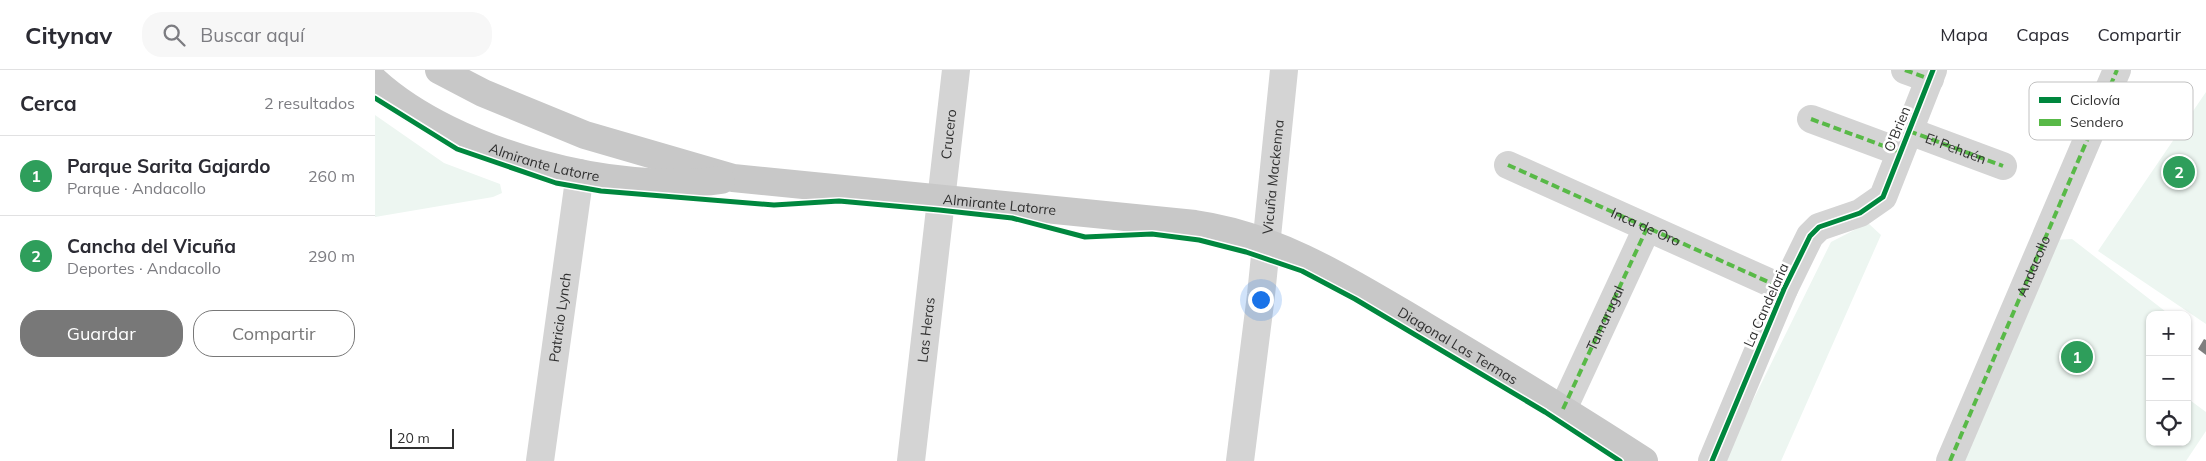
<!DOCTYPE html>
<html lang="es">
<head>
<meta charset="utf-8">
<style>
  :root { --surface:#fff; --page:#f7f7f7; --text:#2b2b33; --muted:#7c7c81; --line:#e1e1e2; --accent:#787878 }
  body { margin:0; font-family:Mulish,sans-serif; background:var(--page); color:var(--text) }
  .controls { position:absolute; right:15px; bottom:15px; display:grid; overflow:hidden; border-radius:10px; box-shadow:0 1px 4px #0004 }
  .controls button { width:45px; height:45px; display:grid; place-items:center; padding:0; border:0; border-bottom:1px solid var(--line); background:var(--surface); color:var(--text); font:25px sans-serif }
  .scale { position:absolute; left:15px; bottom:12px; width:64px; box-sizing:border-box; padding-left:5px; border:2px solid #303030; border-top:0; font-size:14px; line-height:18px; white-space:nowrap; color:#303030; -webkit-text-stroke:4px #fff; paint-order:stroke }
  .you { position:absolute; left:885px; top:229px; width:18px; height:18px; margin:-12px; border:4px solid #fff; border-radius:50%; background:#1a73e8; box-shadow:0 0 0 8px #1a73e833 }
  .badge { display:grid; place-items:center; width:32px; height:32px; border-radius:50%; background:var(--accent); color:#fff; font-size:16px; font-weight:700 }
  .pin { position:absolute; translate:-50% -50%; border:2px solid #fff; box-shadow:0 1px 5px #0006 }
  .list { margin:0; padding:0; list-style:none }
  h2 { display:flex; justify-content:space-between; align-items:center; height:65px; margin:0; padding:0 20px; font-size:21px }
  h2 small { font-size:16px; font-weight:400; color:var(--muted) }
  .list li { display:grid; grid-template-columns:32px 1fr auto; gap:15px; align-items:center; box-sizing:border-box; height:80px; padding:0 20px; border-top:1px solid var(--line) }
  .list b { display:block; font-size:19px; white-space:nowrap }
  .list p { margin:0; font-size:16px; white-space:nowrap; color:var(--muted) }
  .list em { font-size:16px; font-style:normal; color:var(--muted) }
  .actions { display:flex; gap:10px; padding:15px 20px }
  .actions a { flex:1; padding:11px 0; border:1px solid var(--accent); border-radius:20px; text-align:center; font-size:18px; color:var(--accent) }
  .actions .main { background:var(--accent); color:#fff }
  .icon { flex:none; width:28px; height:28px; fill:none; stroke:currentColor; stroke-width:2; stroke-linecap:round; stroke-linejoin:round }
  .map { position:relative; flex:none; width:1831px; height:391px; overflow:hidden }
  header { display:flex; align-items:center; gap:30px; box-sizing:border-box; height:70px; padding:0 25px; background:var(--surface); border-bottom:1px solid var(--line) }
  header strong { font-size:24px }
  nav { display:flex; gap:28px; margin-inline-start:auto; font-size:18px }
  .search { width:350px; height:45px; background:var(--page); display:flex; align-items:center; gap:12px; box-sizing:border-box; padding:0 18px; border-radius:20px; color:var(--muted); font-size:19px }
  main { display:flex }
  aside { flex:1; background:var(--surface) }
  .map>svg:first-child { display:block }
</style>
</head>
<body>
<header>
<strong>Citynav</strong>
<div class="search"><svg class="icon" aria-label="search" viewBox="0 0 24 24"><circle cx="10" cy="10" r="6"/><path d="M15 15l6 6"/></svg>Buscar aquí</div>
<nav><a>Mapa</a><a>Capas</a><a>Compartir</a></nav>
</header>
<main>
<aside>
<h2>Cerca<small>2 resultados</small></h2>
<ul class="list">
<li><span class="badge" style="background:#2e9e5b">1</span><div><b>Parque Sarita Gajardo</b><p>Parque · Andacollo</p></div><em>260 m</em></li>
<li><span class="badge" style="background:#2e9e5b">2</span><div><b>Cancha del Vicuña</b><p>Deportes · Andacollo</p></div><em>290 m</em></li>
</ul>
<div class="actions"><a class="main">Guardar</a><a>Compartir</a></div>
</aside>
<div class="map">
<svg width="1831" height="391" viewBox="0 0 1831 391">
  <rect width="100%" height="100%" fill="#fff"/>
  <!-- green -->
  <path fill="#edf6f1" d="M1831,22V254L1723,181Z
    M0,45L69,93L125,114L127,123L118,127L0,147Z
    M1493,153L1506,165L1406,391H1348L1456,172Z
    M1697,169L1795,245H1775V372H1812V328L1831,342V361L1811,391H1586L1678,170Z"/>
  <!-- building -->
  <path fill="#7f7f7f" d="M1829,269L1831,270V285L1823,279Z"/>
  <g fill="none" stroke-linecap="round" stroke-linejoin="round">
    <!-- minor -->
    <g stroke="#d4d4d4" stroke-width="28">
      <path d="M1530,0L1555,9"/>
      <path d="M1436,49L1525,82"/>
      <path d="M1534,61L1628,96"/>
      <path id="s1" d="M1133,95L1409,219"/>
      <path d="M1188,339L1272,158"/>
      <path id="s2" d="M165,391L205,103"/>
      <path id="s3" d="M536,391L581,0"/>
      <path id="s4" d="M865,391L886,225L909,0"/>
      <path d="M1337,391L1409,219L1435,166L1444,157L1485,143L1508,127L1558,0"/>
      <path id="s5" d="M1575,391L1742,0"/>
    </g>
    <!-- major -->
    <g stroke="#c8c8c8" stroke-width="28">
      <path id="s6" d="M64,0L108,23L210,65L358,108L820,154C905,166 977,213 1050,256C1124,300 1197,344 1269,391"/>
      <path id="s7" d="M0,11C79,83 241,125 346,110"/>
    </g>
    <!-- quiet -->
    <g stroke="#58b947" stroke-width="4" stroke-dasharray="8 4" stroke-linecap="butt">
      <path d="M1530,0L1555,9"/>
      <path d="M1436,49L1525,82"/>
      <path id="s8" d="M1534,61L1628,96"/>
      <path d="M1133,95L1409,219"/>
      <path id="s9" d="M1188,339L1272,158"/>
      <path d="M1575,391L1742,0"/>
    </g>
    <defs>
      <path id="cycleway" d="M0,28L82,79L181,113L226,121L399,135L464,131L564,140L637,148L710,167L777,164L824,170L871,182L927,201L980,229L1170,342L1245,391
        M1337,391L1409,219L1435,166L1444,157L1485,143L1508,127L1558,0"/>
    </defs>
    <!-- cycleway casing -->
    <use href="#cycleway" stroke="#fff" stroke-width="8"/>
    <!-- cycleway -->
    <use href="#cycleway" stroke="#00873e" stroke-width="5"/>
  </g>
  <g text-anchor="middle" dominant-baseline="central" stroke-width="5" stroke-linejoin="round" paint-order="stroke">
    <!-- street labels -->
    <g font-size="14" fill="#303030" stroke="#fff">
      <text transform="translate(1522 59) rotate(-68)">O'Brien</text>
      <text stroke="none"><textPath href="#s3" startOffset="329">Crucero</textPath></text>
      <text stroke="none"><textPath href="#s8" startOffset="50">El Pehuén</textPath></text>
      <text stroke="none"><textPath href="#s7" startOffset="190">Almirante Latorre</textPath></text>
      <text stroke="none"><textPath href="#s4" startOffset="286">Vicuña Mackenna</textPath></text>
      <text stroke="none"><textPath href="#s6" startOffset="582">Almirante Latorre</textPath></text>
      <text stroke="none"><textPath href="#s1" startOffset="151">Inca de Oro</textPath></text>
      <text stroke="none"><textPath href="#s5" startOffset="212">Andacollo</textPath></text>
      <text transform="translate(1391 235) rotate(-66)">La Candelaria</text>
      <text stroke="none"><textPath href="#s2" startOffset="145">Patricio Lynch</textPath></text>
      <text stroke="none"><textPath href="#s9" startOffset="100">Tamarugal</textPath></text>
      <text stroke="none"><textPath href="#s3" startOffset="132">Las Heras</textPath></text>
      <text stroke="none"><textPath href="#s6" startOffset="1070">Diagonal Las Termas</textPath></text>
    </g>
  </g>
  <!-- legend -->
  <rect x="1654" y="12" width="164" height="58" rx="8" fill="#fff" stroke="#c1c1c1" stroke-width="1"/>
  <rect x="1664" y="27" width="22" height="6" fill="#00873e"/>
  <rect x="1664" y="49" width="22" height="7" fill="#58b947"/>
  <g font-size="14" fill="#303030">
    <text x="1695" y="35">Ciclovía</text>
    <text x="1695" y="57">Sendero</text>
  </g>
</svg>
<div class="controls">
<button>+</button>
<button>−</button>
<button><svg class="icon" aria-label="locate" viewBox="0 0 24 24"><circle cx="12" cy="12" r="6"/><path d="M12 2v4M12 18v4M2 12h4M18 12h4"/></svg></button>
</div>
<div class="scale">20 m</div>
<div class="you"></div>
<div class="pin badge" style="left:1702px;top:287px;background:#2e9e5b">1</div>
<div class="pin badge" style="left:1804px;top:102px;background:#2e9e5b">2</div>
</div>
</main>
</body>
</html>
